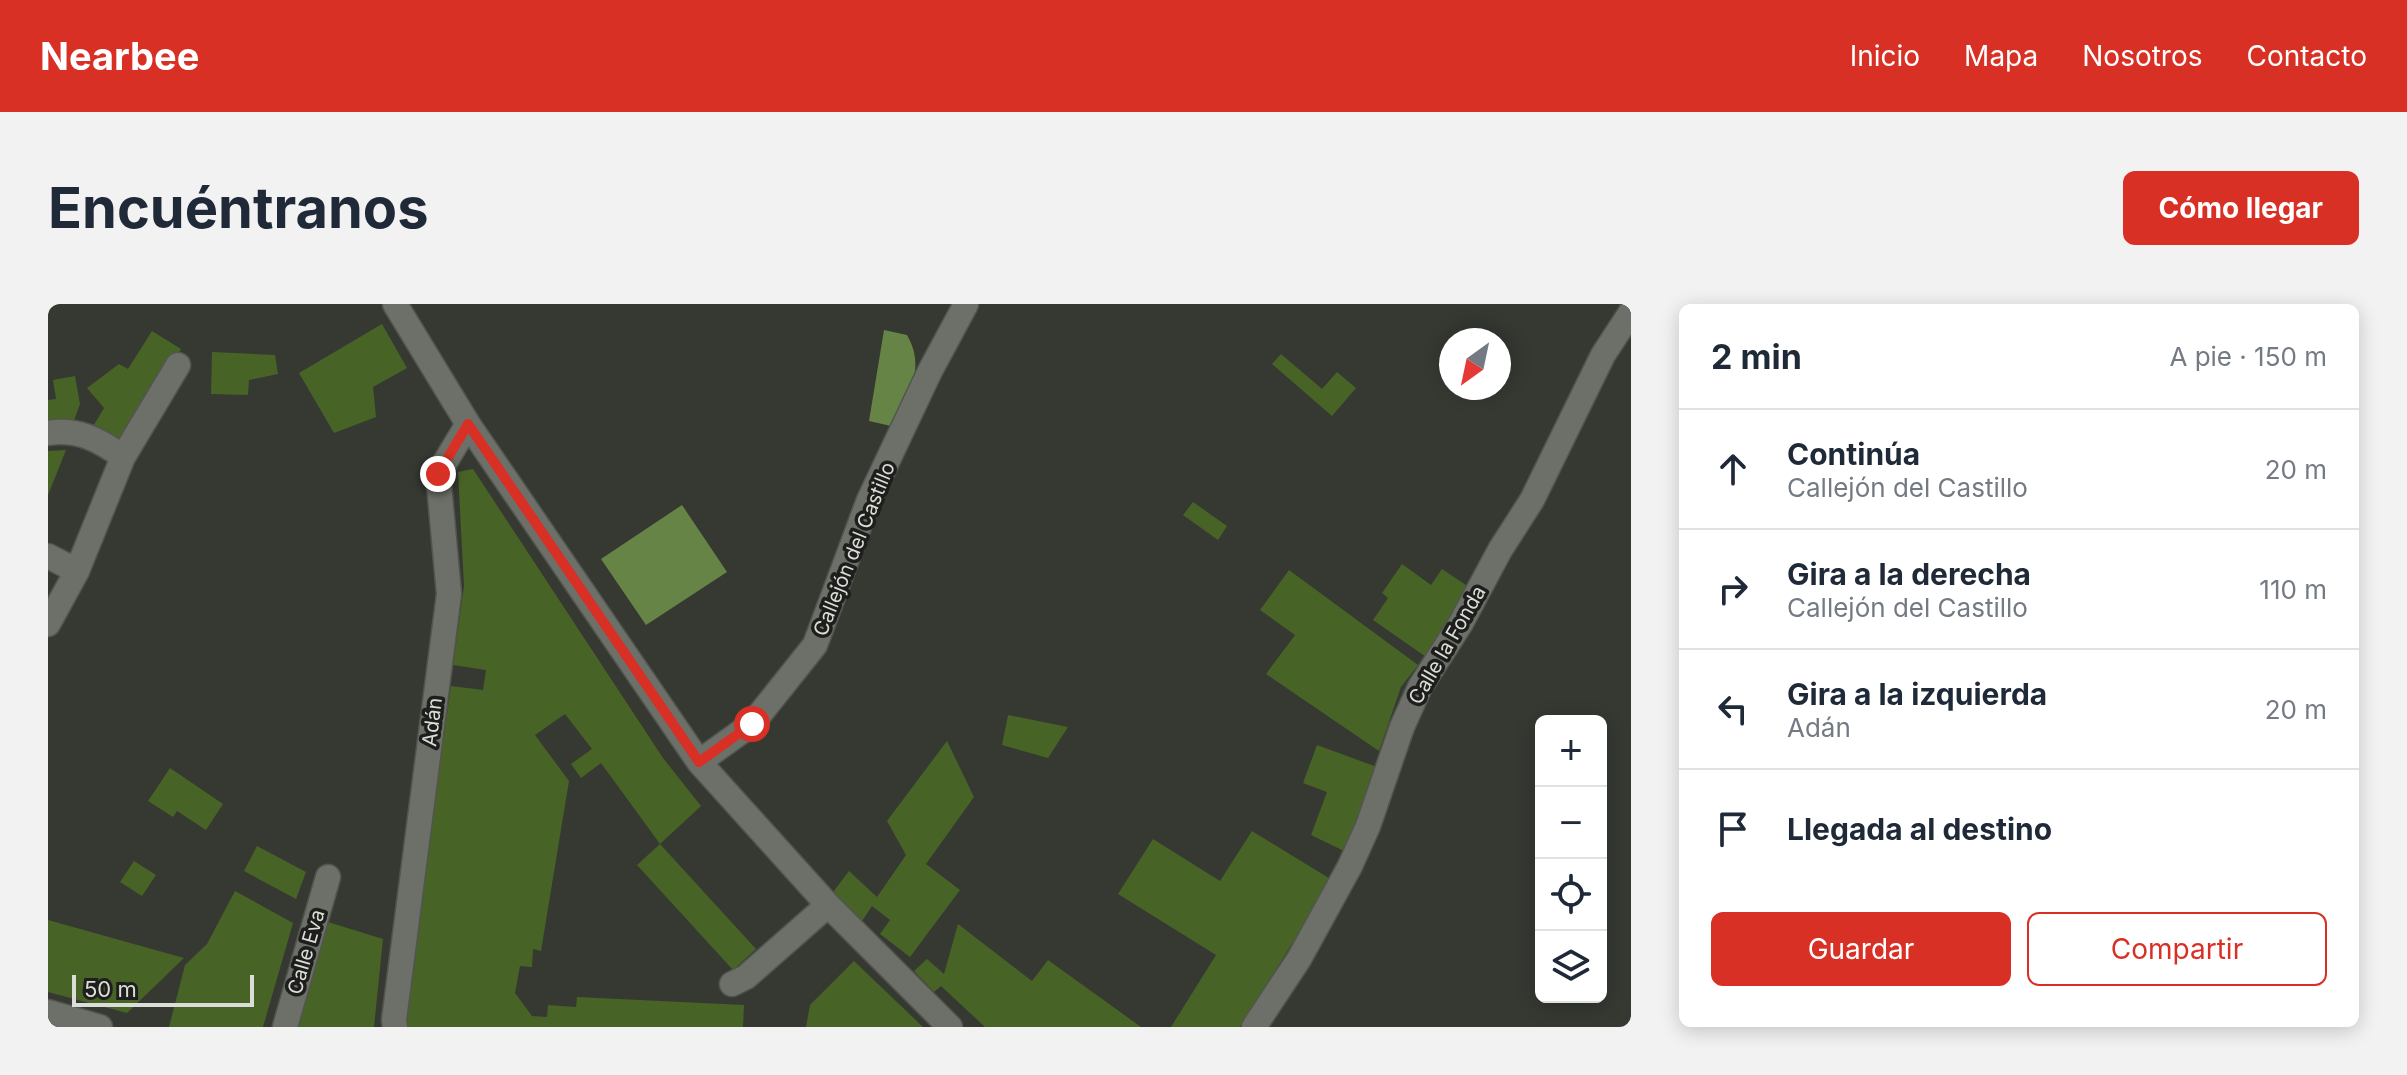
<!DOCTYPE html>
<html lang="es">
<head>
<meta charset="utf-8">
<style>
  :root { --surface:#fff; --page:#f2f2f3; --text:#1f2937; --muted:#747a83; --line:#e0e1e3; --accent:#d93025 }
  body { margin:0; font-family:Inter,sans-serif; background:var(--page); color:var(--text) }
  .controls { position:absolute; right:24px; bottom:24px; display:grid; overflow:hidden; border-radius:12px; box-shadow:0 4px 20px #0003 }
  .controls button { width:72px; height:72px; display:grid; place-items:center; padding:0; border:0; border-bottom:2px solid var(--line); background:var(--surface); color:var(--text); font:40px sans-serif }
  .compass { position:absolute; left:1391px; top:24px; width:72px; height:72px; border-radius:50%; background:var(--surface); box-shadow:0 4px 20px #0003; rotate:213deg }
  .scale { position:absolute; left:24px; bottom:20px; width:182px; box-sizing:border-box; padding-left:8px; border:4px solid #daddd8; border-top:0; font-size:22px; line-height:28px; white-space:nowrap; color:#daddd8; -webkit-text-stroke:6px #1e1f1c; paint-order:stroke }
  .stop { position:absolute; width:24px; height:24px; margin:-18px; border:6px solid #d93025; border-radius:50%; background:#fff }
  .stop.end { background:#d93025; border-color:#fff; box-shadow:0 2px 8px #0008 }
  .list { margin:0; padding:0; list-style:none }
  h2 { display:flex; justify-content:space-between; align-items:center; height:104px; margin:0; padding:0 32px; font-size:34px }
  h2 small { font-size:26px; font-weight:400; color:var(--muted) }
  .list li { display:grid; grid-template-columns:52px 1fr auto; gap:24px; align-items:center; box-sizing:border-box; height:120px; padding:0 32px; border-top:2px solid var(--line) }
  .list b { display:block; font-size:30px; white-space:nowrap }
  .list p { margin:0; font-size:26px; white-space:nowrap; color:var(--muted) }
  .list em { font-size:26px; font-style:normal; color:var(--muted) }
  .actions { display:flex; gap:16px; padding:24px 32px }
  .actions a { flex:1; padding:18px 0; border:2px solid var(--accent); border-radius:12px; text-align:center; font-size:28px; color:var(--accent) }
  .actions .main { background:var(--accent); color:#fff }
  .icon { flex:none; width:44px; height:44px; fill:none; stroke:currentColor; stroke-width:2; stroke-linecap:round; stroke-linejoin:round }
  .map { position:relative; flex:none; width:1583px; height:723px; overflow:hidden; border-radius:12px }
  header { display:flex; align-items:center; gap:48px; box-sizing:border-box; height:112px; padding:0 40px; background:var(--accent); color:#fff }
  header strong { font-size:38px }
  nav { display:flex; gap:44px; margin-inline-start:auto; font-size:28px }
  .intro { display:flex; align-items:center; justify-content:space-between; box-sizing:border-box; height:192px; padding:0 48px }
  h1 { margin:0; font-size:56px }
  .button { padding:20px 36px; border-radius:12px; background:var(--accent); color:#fff; font-size:28px; font-weight:700 }
  main { display:flex; gap:48px; padding:0 48px }
  aside { flex:1; background:var(--surface); border-radius:12px; box-shadow:0 4px 20px #0003 }
  .map>svg:first-child { display:block }
</style>
</head>
<body>
<header>
<strong>Nearbee</strong>
<nav><a>Inicio</a><a>Mapa</a><a>Nosotros</a><a>Contacto</a></nav>
</header>
<div class="intro"><h1>Encuéntranos</h1><a class="button">Cómo llegar</a></div>
<main>
<div class="map">
<svg width="1583" height="723" viewBox="0 0 1583 723">
  <rect width="100%" height="100%" fill="#353932"/>
  <!-- water -->
  <path fill="#678447" d="M836,26L859,31C879,66 859,90 843,122L821,117Z
    M634,201L679,268L598,321L553,255Z"/>
  <!-- building -->
  <path fill="#486326" d="M334,20L359,64L325,83L328,113L286,129L251,69Z
    M104,27L133,45L74,143L44,124L56,104L39,84L71,60L80,65Z
    M164,48L227,51L230,70L201,76L200,91L163,90Z
    M1233,50L1274,85L1289,68L1308,84L1284,112L1224,60Z
    M27,72L32,100L25,119L0,123V96L8,95L5,76Z
    M18,146L0,191V147Z
    M425,165L615,454L653,502L612,540L708,645L685,666L589,561L612,540L553,459L533,474L523,460L544,445L517,410L487,431L521,477L493,647L485,645L484,663L472,662L467,689L484,712L499,713L500,701L528,703L529,693L696,701L695,723H355L403,382L435,386L438,366L405,361L416,282L410,168Z
    M1145,198L1179,222L1170,236L1135,211Z
    M1354,260L1383,281L1394,265L1421,283L1381,355L1325,316L1340,294L1334,289Z
    M1241,266L1370,361L1353,383L1331,447L1218,370L1247,331L1212,306Z
    M960,411L1020,423L1000,454L954,441Z
    M899,437L926,493L878,560L912,586L862,653L832,630L842,616L824,602L814,617L782,592L801,567L829,593L858,551L839,517Z
    M1269,441L1329,463L1298,548L1263,531L1279,488L1255,479Z
    M122,464L175,500L158,526L129,507L125,513L100,497Z
    M1204,527L1284,576L1192,723H1123L1168,651L1070,590L1105,535L1172,577Z
    M209,542L258,568L248,595L196,567Z
    M86,557L108,571L94,592L72,578Z
    M187,587L245,619L215,723H121L137,661L159,640Z
    M0,616L136,654L79,709L0,688Z
    M280,618L335,635L326,723H250Z
    M910,620L984,677L1000,656L1093,723H937L893,682L886,688L866,667L879,655L896,670Z
    M806,657L875,723H758L762,701Z"/>
  <g fill="none" stroke-linecap="round" stroke-linejoin="round">
    <defs>
      <path id="minor" d="M347,0L420,120L651,458L780,601L902,723
        M0,129C29,124 52,136 75,153
        M0,252L29,267
        M0,320L29,267L75,153L130,61
        M651,458L704,420L767,341L821,196L882,67L918,0
        M684,680L698,673L780,601
        M0,708L52,723
        M237,723L280,573
        M347,723L346,716L401,290L390,170L420,120
        M1206,723L1251,655L1302,562L1320,522L1354,423L1372,383L1413,319L1452,246L1484,196L1555,51L1583,8"/>
    </defs>
    <!-- minor casing -->
    <use href="#minor" stroke="#52554f" stroke-width="27"/>
    <!-- minor -->
    <use href="#minor" stroke="#6c7068" stroke-width="24"/>
  </g>
  <g fill="none" stroke-linecap="round" stroke-linejoin="round">
    <!-- route -->
    <path stroke="#d93025" stroke-width="10" d="M390,170L420,120L651,458L704,420"/>
  </g>
  <g text-anchor="middle" dominant-baseline="central" stroke-width="7" stroke-linejoin="round" paint-order="stroke">
    <!-- street labels -->
    <g font-size="20" fill="#daddd8" stroke="#1e1f1c">
      <text transform="translate(806 245) rotate(-68)">Callejón del Castillo</text>
      <text transform="translate(1399 341) rotate(-60)">Calle la Fonda</text>
      <text transform="translate(384 418) rotate(-83)">Adán</text>
      <text transform="translate(258 648) rotate(-74)">Calle Eva</text>
    </g>
  </g>
</svg>
<div class="controls">
<button>+</button>
<button>−</button>
<button><svg class="icon" aria-label="locate" viewBox="0 0 24 24"><circle cx="12" cy="12" r="6"/><path d="M12 2v4M12 18v4M2 12h4M18 12h4"/></svg></button>
<button><svg class="icon" aria-label="layers" viewBox="0 0 24 24"><path d="M12 4l9 5-9 5-9-5zM3 14l9 5 9-5"/></svg></button>
</div>
<svg class="compass" viewBox="-18 -18 36 36"><path d="M0-13l5 13h-10z" fill="#e53935"/><path d="M0 13l5-13h-10z" fill="#747a83"/></svg>
<div class="scale">50 m</div>
<div class="stop" style="left:704px;top:420px"></div>
<div class="stop end" style="left:390px;top:170px"></div>
</div>
<aside>
<h2>2 min<small>A pie · 150 m</small></h2>
<ul class="list">
<li><svg class="icon" aria-label="ahead" viewBox="0 0 24 24"><path d="M12 20V5M6 11l6-6 6 6"/></svg><div><b>Continúa</b><p>Callejón del Castillo</p></div><em>20 m</em></li>
<li><svg class="icon" aria-label="right" viewBox="0 0 24 24"><path d="M7 20v-9h11M14 6l5 5-5 5"/></svg><div><b>Gira a la derecha</b><p>Callejón del Castillo</p></div><em>110 m</em></li>
<li><svg class="icon" aria-label="left" viewBox="0 0 24 24"><path d="M17 20v-9H6M10 6l-5 5 5 5"/></svg><div><b>Gira a la izquierda</b><p>Adán</p></div><em>20 m</em></li>
<li><svg class="icon" aria-label="arrive" viewBox="0 0 24 24"><path d="M6 21V4h12l-3 4 3 4H6"/></svg><div><b>Llegada al destino</b></div></li>
</ul>
<div class="actions"><a class="main">Guardar</a><a>Compartir</a></div>
</aside>
</main>
</body>
</html>
